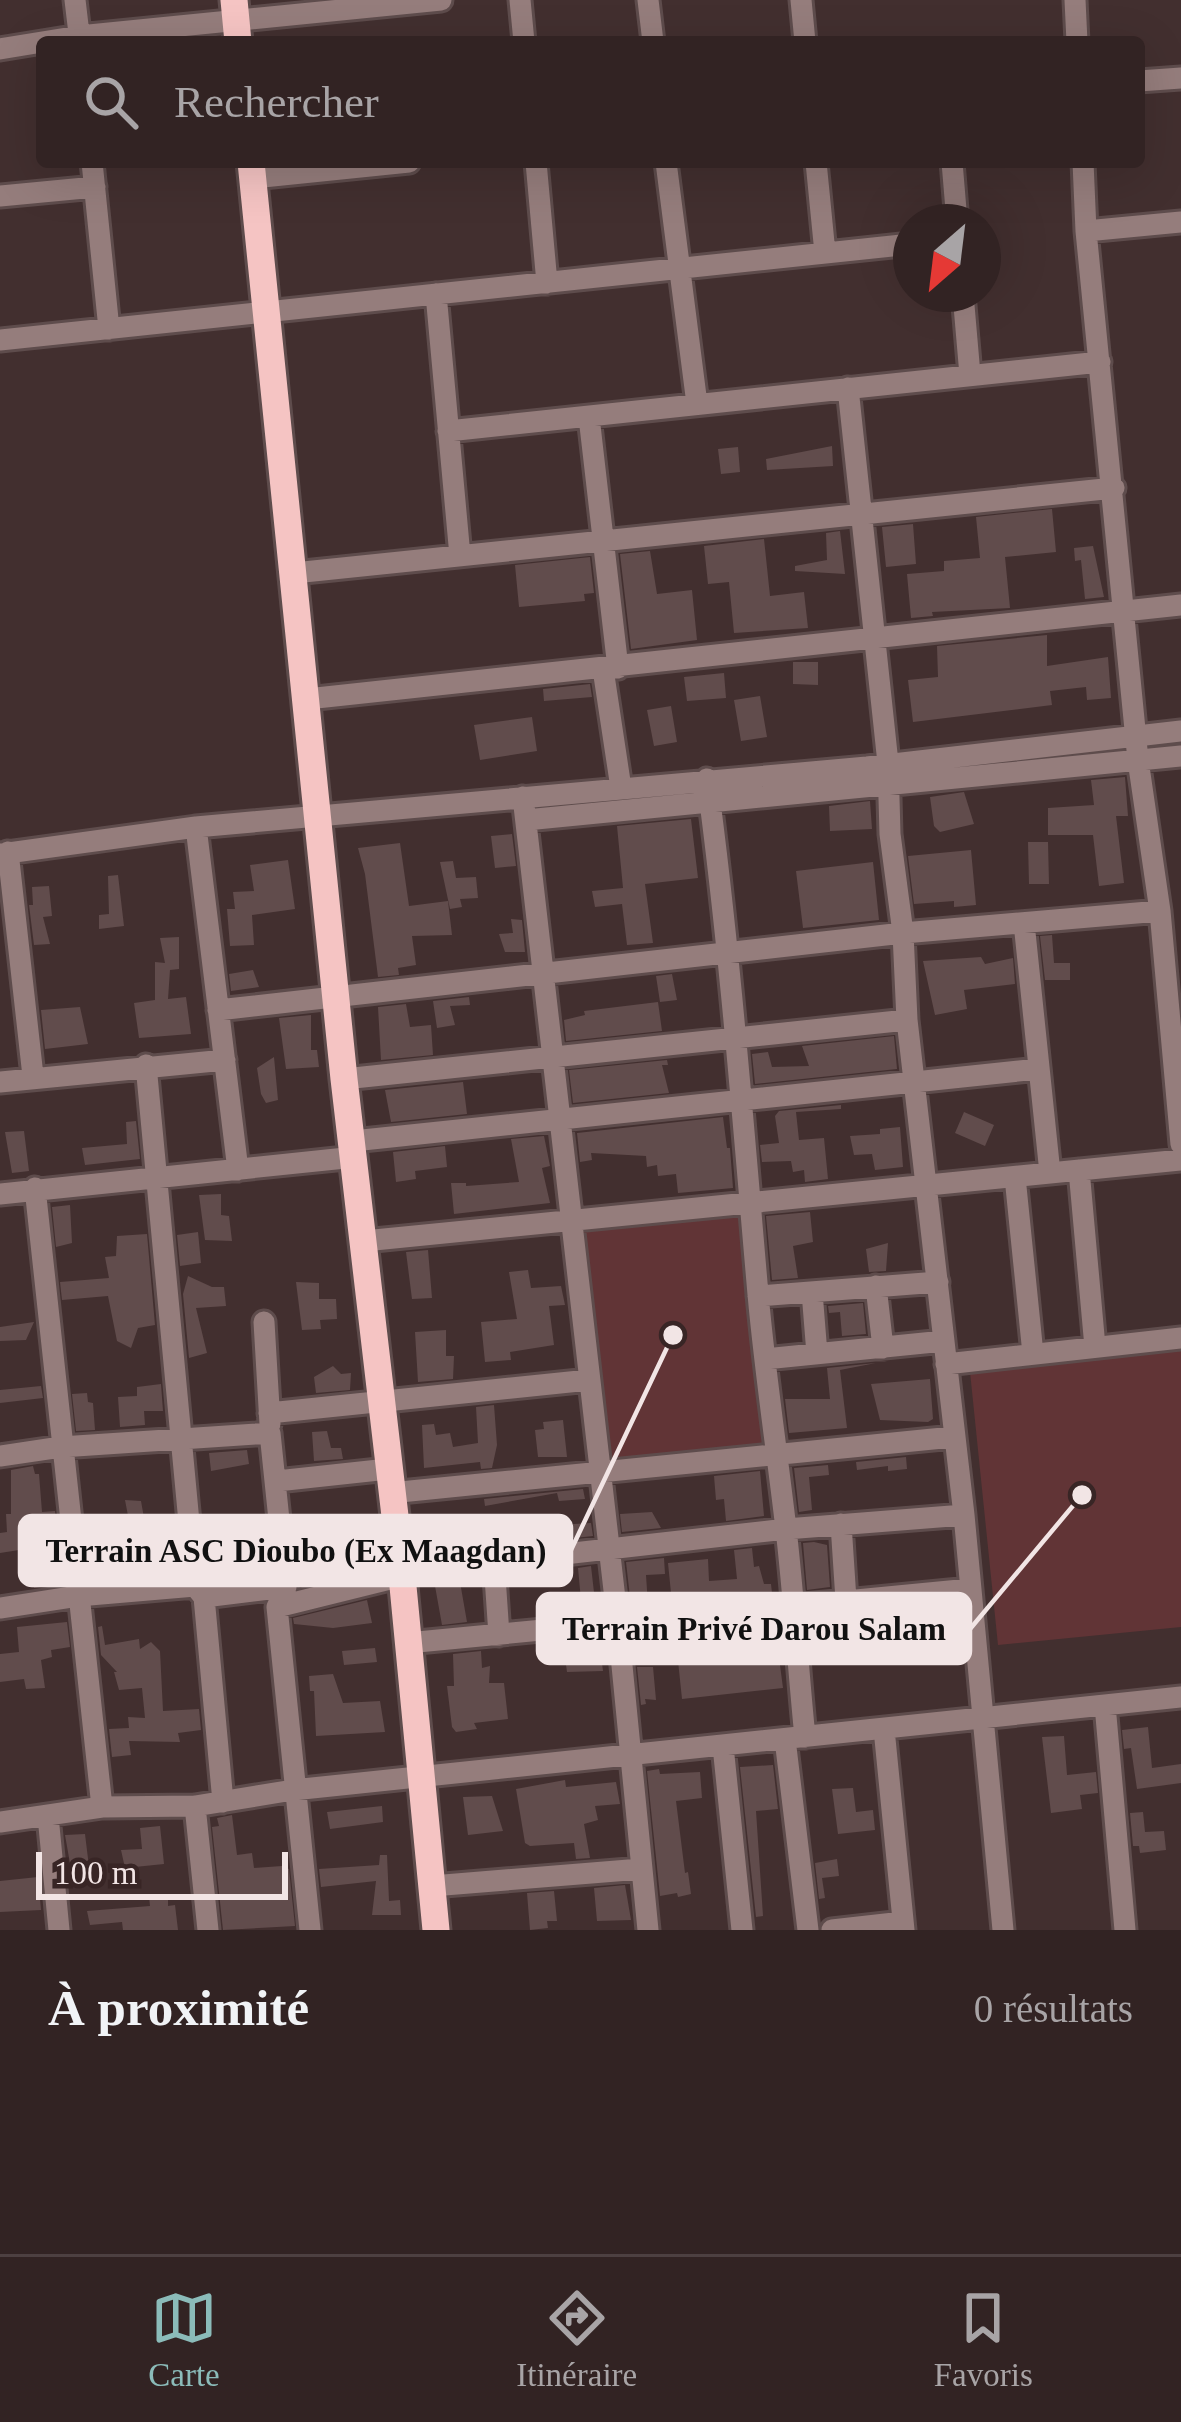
<!DOCTYPE html>
<html lang="fr">
<head>
<meta charset="utf-8">
<style>
  :root { --surface:#322323; --page:#3a2b2b; --text:#f1f3f6; --muted:#a8a4a6; --line:#4d4041; --accent:#8bbbb9 }
  body { margin:0; font-family:Georgia,serif; background:var(--page); color:var(--text) }
  .compass { position:absolute; left:893px; top:204px; width:108px; height:108px; border-radius:50%; background:var(--surface); box-shadow:0 12px 48px #0002; rotate:208deg }
  .scale { position:absolute; left:36px; bottom:30px; width:252px; box-sizing:border-box; padding-left:12px; border:6px solid #f2e5e5; border-top:0; font-size:33px; line-height:42px; white-space:nowrap; color:#f2e5e5; -webkit-text-stroke:9px #382525; paint-order:stroke }
  .list { margin:0; padding:0; list-style:none }
  h2 { display:flex; justify-content:space-between; align-items:center; height:156px; margin:0; padding:0 48px; font-size:51px }
  h2 small { font-size:39px; font-weight:400; color:var(--muted) }
  .icon { flex:none; width:66px; height:66px; fill:none; stroke:currentColor; stroke-width:2; stroke-linecap:round; stroke-linejoin:round }
  .map { position:relative; flex:none; width:1181px; height:1930px; overflow:hidden }
  .search { position:absolute; background:var(--surface); box-shadow:0 12px 48px #0002; left:36px; right:36px; top:36px; height:132px; display:flex; align-items:center; gap:30px; box-sizing:border-box; padding:0 42px; border-radius:12px; color:var(--muted); font-size:45px }
  .sheet { height:324px; background:var(--surface) }
  nav { display:flex; justify-content:space-around; align-items:center; box-sizing:border-box; height:168px; border-top:3px solid var(--line); background:var(--surface); font-size:33px; color:var(--muted) }
  nav a { display:grid; justify-items:center; gap:6px }
  nav .on { color:var(--accent) }
  .map>svg:first-child { display:block }
</style>
</head>
<body>
<div class="map">
<svg width="1181" height="1930" viewBox="0 0 1181 1930">
  <rect width="100%" height="100%" fill="#422f2f"/>
  <!-- green -->
  <path fill="#613436" d="M742,1207L767,1446L603,1462L578,1224Z
    M1181,1342V1627L998,1645L969,1362Z"/>
  <!-- building -->
  <path fill="#614c4c" d="M832,446L833,466L767,470L766,459Z
    M738,447L740,472L721,474L718,449Z
    M1052,509L1056,552L1005,557L1010,608L932,612L933,616L911,618L907,574L944,571V561L980,558L976,517Z
    M913,524L916,564L886,567L882,527Z
    M840,531L845,574L795,571V566L827,560L826,533Z
    M764,539L770,596L804,592L808,628L734,633L729,582L708,584L704,546Z
    M1093,546L1104,597L1085,599L1081,560L1075,561L1074,548Z
    M650,551L657,594L692,590L697,640L631,649L620,554Z
    M590,557L594,593L584,594L585,601L519,607L515,565Z
    M1047,635V666L1108,657L1111,698L1087,700L1086,687L1050,691L1052,705L913,722L908,680L938,677L937,646Z
    M793,662H818V685L793,684Z
    M724,673L726,698L687,701L684,677Z
    M590,684L592,697L544,701L543,689Z
    M760,696L767,737L741,741L734,700Z
    M671,706L677,742L654,746L647,710Z
    M532,717L537,751L480,760L474,725Z
    M1125,777L1128,816H1116L1124,883L1099,886L1093,835H1048V808L1094,805L1091,780Z
    M964,792L974,824L940,832L934,826L930,797Z
    M870,801L872,829L830,831L829,806Z
    M691,819L698,878L645,884L653,943L627,945L622,904L595,907L592,891L623,888L617,826Z
    M512,834L516,866L495,868L491,836Z
    M1028,842H1048L1049,884H1029Z
    M400,843L409,906L448,901L452,935L412,936L416,965L398,968L399,975L378,977L365,874L358,848Z
    M971,850L976,905L954,907V901L914,904L908,856Z
    M288,860L295,909L252,915L254,945L230,946L227,909H235L233,892L254,891L250,865Z
    M453,861L456,878L476,877L478,898L460,899L462,907L450,909L440,862Z
    M873,862L879,920L803,928L796,871Z
    M118,875L124,926L99,929V915L109,914L108,876Z
    M49,886L52,916L43,917L50,944L34,945L29,905H33L32,887Z
    M511,919L522,920L525,952H505L499,934L513,933Z
    M1052,935L1054,963H1070V980H1045L1040,936Z
    M179,937V969L170,970L168,999L186,997L191,1034L139,1038L134,1003L155,1000V962L165,963L160,938Z
    M981,957L985,964L1013,958L1015,984L964,990L967,1009L935,1015L923,961Z
    M253,970L259,987L231,991L229,974Z
    M672,974L677,1000L660,1002L656,976Z
    M469,997L470,1005L450,1006L455,1025L437,1028L433,1001Z
    M658,1002L662,1031L566,1041L564,1020L585,1015L584,1011Z
    M406,1004L410,1027L431,1025L433,1055L381,1060L378,1007Z
    M80,1007L88,1044L45,1049L41,1010Z
    M311,1015V1050H317L319,1067L286,1069L279,1018Z
    M894,1036L897,1069L755,1084L752,1054L768,1052L772,1067L809,1066L802,1046Z
    M274,1057L278,1100L266,1103L261,1094L257,1068Z
    M667,1060L668,1065H662L669,1093L573,1103L569,1070Z
    M463,1082L467,1114L391,1122L385,1090Z
    M841,1105V1109L796,1112L799,1140L824,1138L828,1179L805,1182L804,1170L793,1172L791,1161L762,1162L760,1145L779,1143L775,1116L779,1111Z
    M964,1112L994,1125L985,1146L955,1133Z
    M723,1117L727,1148H730L733,1188L678,1193L676,1174L658,1176L657,1165L647,1167L646,1156L591,1153L592,1160L580,1162L577,1133Z
    M136,1121L140,1159L85,1165L82,1148L127,1144L126,1122Z
    M900,1127L903,1167L875,1170L872,1154L854,1155L850,1136L880,1134V1129Z
    M24,1131L29,1171L12,1173L5,1132Z
    M544,1136L550,1166L542,1168L550,1203L454,1214L451,1183H466V1186L519,1182L511,1139Z
    M445,1146L447,1167L415,1171L416,1179L396,1182L393,1152Z
    M221,1194V1215L229,1216L232,1241L205,1240L199,1195Z
    M70,1205L72,1243L56,1247L52,1207Z
    M810,1212L813,1242L793,1246L798,1278L772,1280L766,1216Z
    M198,1232L201,1263L180,1266L177,1235Z
    M147,1234L155,1325L138,1328L131,1348L117,1341L108,1296L62,1300L60,1282L109,1278L105,1257L116,1256L117,1236Z
    M888,1243L886,1271L869,1272L866,1249Z
    M428,1250L432,1298L412,1299L406,1252Z
    M528,1270L531,1288L561,1286L565,1305L549,1306L554,1345L510,1352L511,1360L485,1362L481,1322L517,1319L509,1272Z
    M188,1276L212,1287H224L226,1306L196,1308L207,1353L189,1358L183,1294Z
    M296,1282L319,1283V1299H336L337,1319L320,1320L321,1329L302,1330Z
    M863,1303L866,1334L842,1336L840,1312L829,1313L828,1306Z
    M34,1322L26,1340L0,1341V1327Z
    M446,1330V1356H454L453,1379L418,1382L415,1332Z
    M876,1363L840,1370L847,1428L789,1433L785,1399H830L827,1368Z
    M333,1366L341,1374L351,1373L350,1390L316,1393L314,1377Z
    M930,1379L933,1419L928,1422L880,1420L871,1384Z
    M161,1384L163,1411H144L145,1425L120,1427L118,1397L137,1396V1387Z
    M41,1386L43,1398L0,1403V1390Z
    M87,1393L88,1402L93,1403L95,1430L76,1431L72,1394Z
    M494,1405L497,1445L492,1468L481,1469L480,1462L424,1468L422,1425L434,1424L436,1435L450,1433L453,1447L478,1443L476,1407Z
    M563,1420L567,1457H538L535,1430L544,1429L543,1422Z
    M327,1431L331,1448H341L343,1459L314,1461L312,1432Z
    M247,1450L249,1464L211,1471L209,1453Z
    M906,1457L907,1469L888,1471V1466L857,1470L856,1462Z
    M828,1465L829,1475L809,1477L812,1510L799,1512L794,1468Z
    M33,1466L35,1474H39L42,1512L55,1511L57,1528L50,1529L58,1551L33,1568L61,1572L63,1583L34,1588L33,1584L26,1586L19,1550L0,1553V1533L7,1532L6,1514H11V1470Z
    M760,1471L764,1516L726,1521L724,1499L716,1500L714,1476Z
    M583,1489L585,1499L559,1501L557,1493L485,1506L484,1499Z
    M125,1500L141,1501L149,1546L134,1547Z
    M652,1512L661,1528L622,1532L620,1514Z
    M591,1523L593,1536L537,1542L539,1526Z
    M814,1542L827,1545L830,1587L807,1590L803,1543Z
    M357,1544L361,1571L301,1586L298,1554Z
    M752,1548L754,1567L759,1566L764,1584H771L772,1593L672,1603L668,1563L708,1559L709,1581L737,1579L734,1550Z
    M664,1558L665,1574L646,1575L648,1605L631,1606L626,1562Z
    M591,1566L596,1610L582,1611L578,1568Z
    M460,1582L467,1622L442,1625L435,1586Z
    M367,1600L372,1623L333,1628L294,1624L293,1618Z
    M67,1622L70,1647L51,1650L52,1657L41,1660L45,1688L26,1689L24,1679L0,1682V1654L19,1652L17,1627Z
    M102,1626L105,1645L139,1639L140,1649L151,1642L160,1651L163,1711L199,1709L201,1730L178,1733L180,1742L129,1741L131,1755L112,1757L109,1729L129,1728L128,1717L145,1718L142,1688L119,1690L114,1672H117L101,1655L98,1627Z
    M724,1628L725,1631L695,1638L696,1662L725,1659L722,1632H738L739,1654L778,1650L783,1688L682,1699L675,1632Z
    M599,1640L603,1671L567,1672L563,1643Z
    M375,1648L377,1662L344,1665L342,1651Z
    M481,1651L482,1668L490,1666L489,1683H504L508,1719L474,1723L477,1729L456,1732L452,1727L447,1686H454L453,1654Z
    M637,1667H653L656,1700L645,1699L646,1704L641,1705Z
    M333,1674L343,1703L380,1701L385,1732L316,1736L314,1691H310L309,1676Z
    M1148,1727L1152,1768L1181,1764V1783L1137,1789L1131,1748L1124,1749L1122,1730Z
    M1064,1736L1067,1775L1096,1772L1098,1793L1080,1795L1082,1809L1051,1813L1042,1737Z
    M773,1765L778,1809L756,1811L763,1916L756,1917L740,1767Z
    M659,1769L660,1774L700,1772L702,1798L676,1801L685,1873L688,1872L691,1894L678,1897L677,1893L660,1896L647,1771Z
    M565,1780L566,1787L616,1782L620,1804L595,1806L598,1820L584,1824L590,1858L576,1859L574,1843L530,1846L525,1843L516,1789Z
    M853,1788L856,1812L873,1810L875,1830L838,1834L832,1789Z
    M492,1796L503,1831L468,1835L463,1797Z
    M382,1806L383,1822L330,1829L327,1812Z
    M1143,1812L1145,1832L1164,1831L1166,1850L1140,1853L1139,1846H1133L1130,1813Z
    M232,1815L237,1855L252,1853L254,1868L282,1866L289,1869L295,1926L223,1930L212,1827L219,1826L217,1818Z
    M160,1826L164,1864L125,1868L121,1850L142,1849L140,1828Z
    M85,1834L91,1883L74,1886L65,1835Z
    M380,1855H387L389,1901L400,1900L401,1915H372L376,1881L321,1887L319,1869L379,1865Z
    M837,1859L839,1876L822,1878L825,1898L819,1899L815,1863Z
    M38,1877L41,1910L0,1912V1881Z
    M625,1885L631,1920L597,1921L594,1888Z
    M554,1891L557,1921H547L548,1928L530,1930L527,1893Z
    M168,1895V1906L175,1905L178,1930H123L122,1922L90,1925L87,1911L150,1906L149,1897Z"/>
  <g fill="none" stroke-linecap="round" stroke-linejoin="round">
    <defs>
      <path id="minor" d="M75,0L80,42
        M520,0L524,42
        M648,0L653,42
        M801,0L805,42
        M1075,0L1077,42
        M0,49L79,36L441,0
        M1139,81L1181,78
        M92,162L109,329
        M536,162L547,283
        M666,162L697,404
        M816,162L825,253
        M952,162L957,222
        M1083,162L1086,231L1138,760L1160,911L1181,1144
        M253,178L409,162
        M0,196L95,187
        M1086,231L1181,222
        M436,294L460,556
        M963,294L970,375
        M0,340L911,244
        M848,388L888,763L890,834L903,933L907,1020L964,1515L1003,1930
        M589,417L618,668
        M448,431L1100,362
        M294,573L1114,488
        M603,669L621,788
        M307,699L1181,605
        M707,779C730,951 743,1122 758,1294C765,1373 777,1451 786,1529C794,1598 798,1668 805,1737
        M523,797L618,1625L648,1930
        M526,820L1181,756
        M196,827L238,1170
        M8,852L33,1076
        M0,854L196,827L867,767L1181,731
        M1024,923L1050,1173
        M218,1010L903,933L1160,911
        M146,1065L195,1586
        M344,1079L907,1020
        M0,1082L225,1060
        M353,1141L1038,1069
        M1079,1170L1095,1347
        M1015,1177L1033,1354
        M35,1188L102,1807
        M0,1194L355,1157
        M364,1241L1181,1160
        M876,1286L883,1348
        M812,1292L817,1354
        M758,1296L938,1282
        M264,1322L270,1424
        M765,1359L944,1341
        M946,1364L1181,1338
        M269,1413L589,1380
        M0,1456L61,1447L270,1433L286,1587L277,1607L310,1930
        M277,1481L388,1469
        M390,1493L953,1437
        M841,1524L846,1600
        M494,1562L499,1635
        M204,1597L223,1802
        M277,1607L402,1576L494,1562L786,1529L964,1515
        M0,1608L78,1596L195,1586L204,1597L286,1587
        M407,1643L970,1589
        M1105,1705L1125,1930
        M884,1729L904,1930
        M785,1739L808,1930
        M723,1746L742,1930
        M195,1806L208,1930
        M48,1816L59,1930
        M0,1822L102,1807L195,1806L293,1790L1181,1697
        M432,1886L641,1869
        M832,1930L903,1922"/>
      <path id="major" d="M234,0L238,42
        M251,162L344,1079L402,1576L436,1930"/>
    </defs>
    <!-- minor casing -->
    <use href="#minor" stroke="#5e4c4c" stroke-width="27"/>
    <!-- major casing -->
    <use href="#major" stroke="#5e4c4c" stroke-width="33"/>
    <!-- minor -->
    <use href="#minor" stroke="#957d7c" stroke-width="21"/>
    <!-- major -->
    <use href="#major" stroke="#f5c4c3" stroke-width="27"/>
  </g>
  <!-- callouts -->
  <path fill="none" stroke="#f2e5e5" stroke-width="4.5" d="M673 1335L571 1550M1082 1495L970 1629"/>
  <g fill="#f2e5e5" stroke="#382525" stroke-width="4.5">
    <circle cx="673" cy="1335" r="12"/>
    <circle cx="1082" cy="1495" r="12"/>
  </g>
  <g fill="#f2e5e5" stroke="#f2e5e5" stroke-width="4.5">
    <rect x="20" y="1516" width="551" height="69" rx="12"/>
    <rect x="538" y="1594" width="432" height="69" rx="12"/>
  </g>
  <g font-size="33" text-anchor="middle" font-weight="bold" fill="#111">
    <text x="296" y="1562">Terrain ASC Dioubo (Ex Maagdan)</text>
    <text x="754" y="1640">Terrain Privé Darou Salam</text>
  </g>
</svg>
<svg class="compass" viewBox="-18 -18 36 36"><path d="M0-13l5 13h-10z" fill="#e53935"/><path d="M0 13l5-13h-10z" fill="#a8a4a6"/></svg>
<div class="scale">100 m</div>
<div class="search"><svg class="icon" aria-label="search" viewBox="0 0 24 24"><circle cx="10" cy="10" r="6"/><path d="M15 15l6 6"/></svg>Rechercher</div>
</div>
<section class="sheet">
<h2>À proximité<small>0 résultats</small></h2>
<ul class="list">
</ul>
</section>
<nav>
<a class="on"><svg class="icon" aria-label="map" viewBox="0 0 24 24"><path d="M3 6l6-2 6 2 6-2v14l-6 2-6-2-6 2zM9 4v14M15 6v14"/></svg>Carte</a>
<a><svg class="icon" aria-label="directions" viewBox="0 0 24 24"><path d="M12 3l9 9-9 9-9-9zM9 14v-3h6M13 9l2 2-2 2"/></svg>Itinéraire</a>
<a><svg class="icon" aria-label="saved" viewBox="0 0 24 24"><path d="M7 4h10v16l-5-4-5 4z"/></svg>Favoris</a>
</nav>
</body>
</html>
